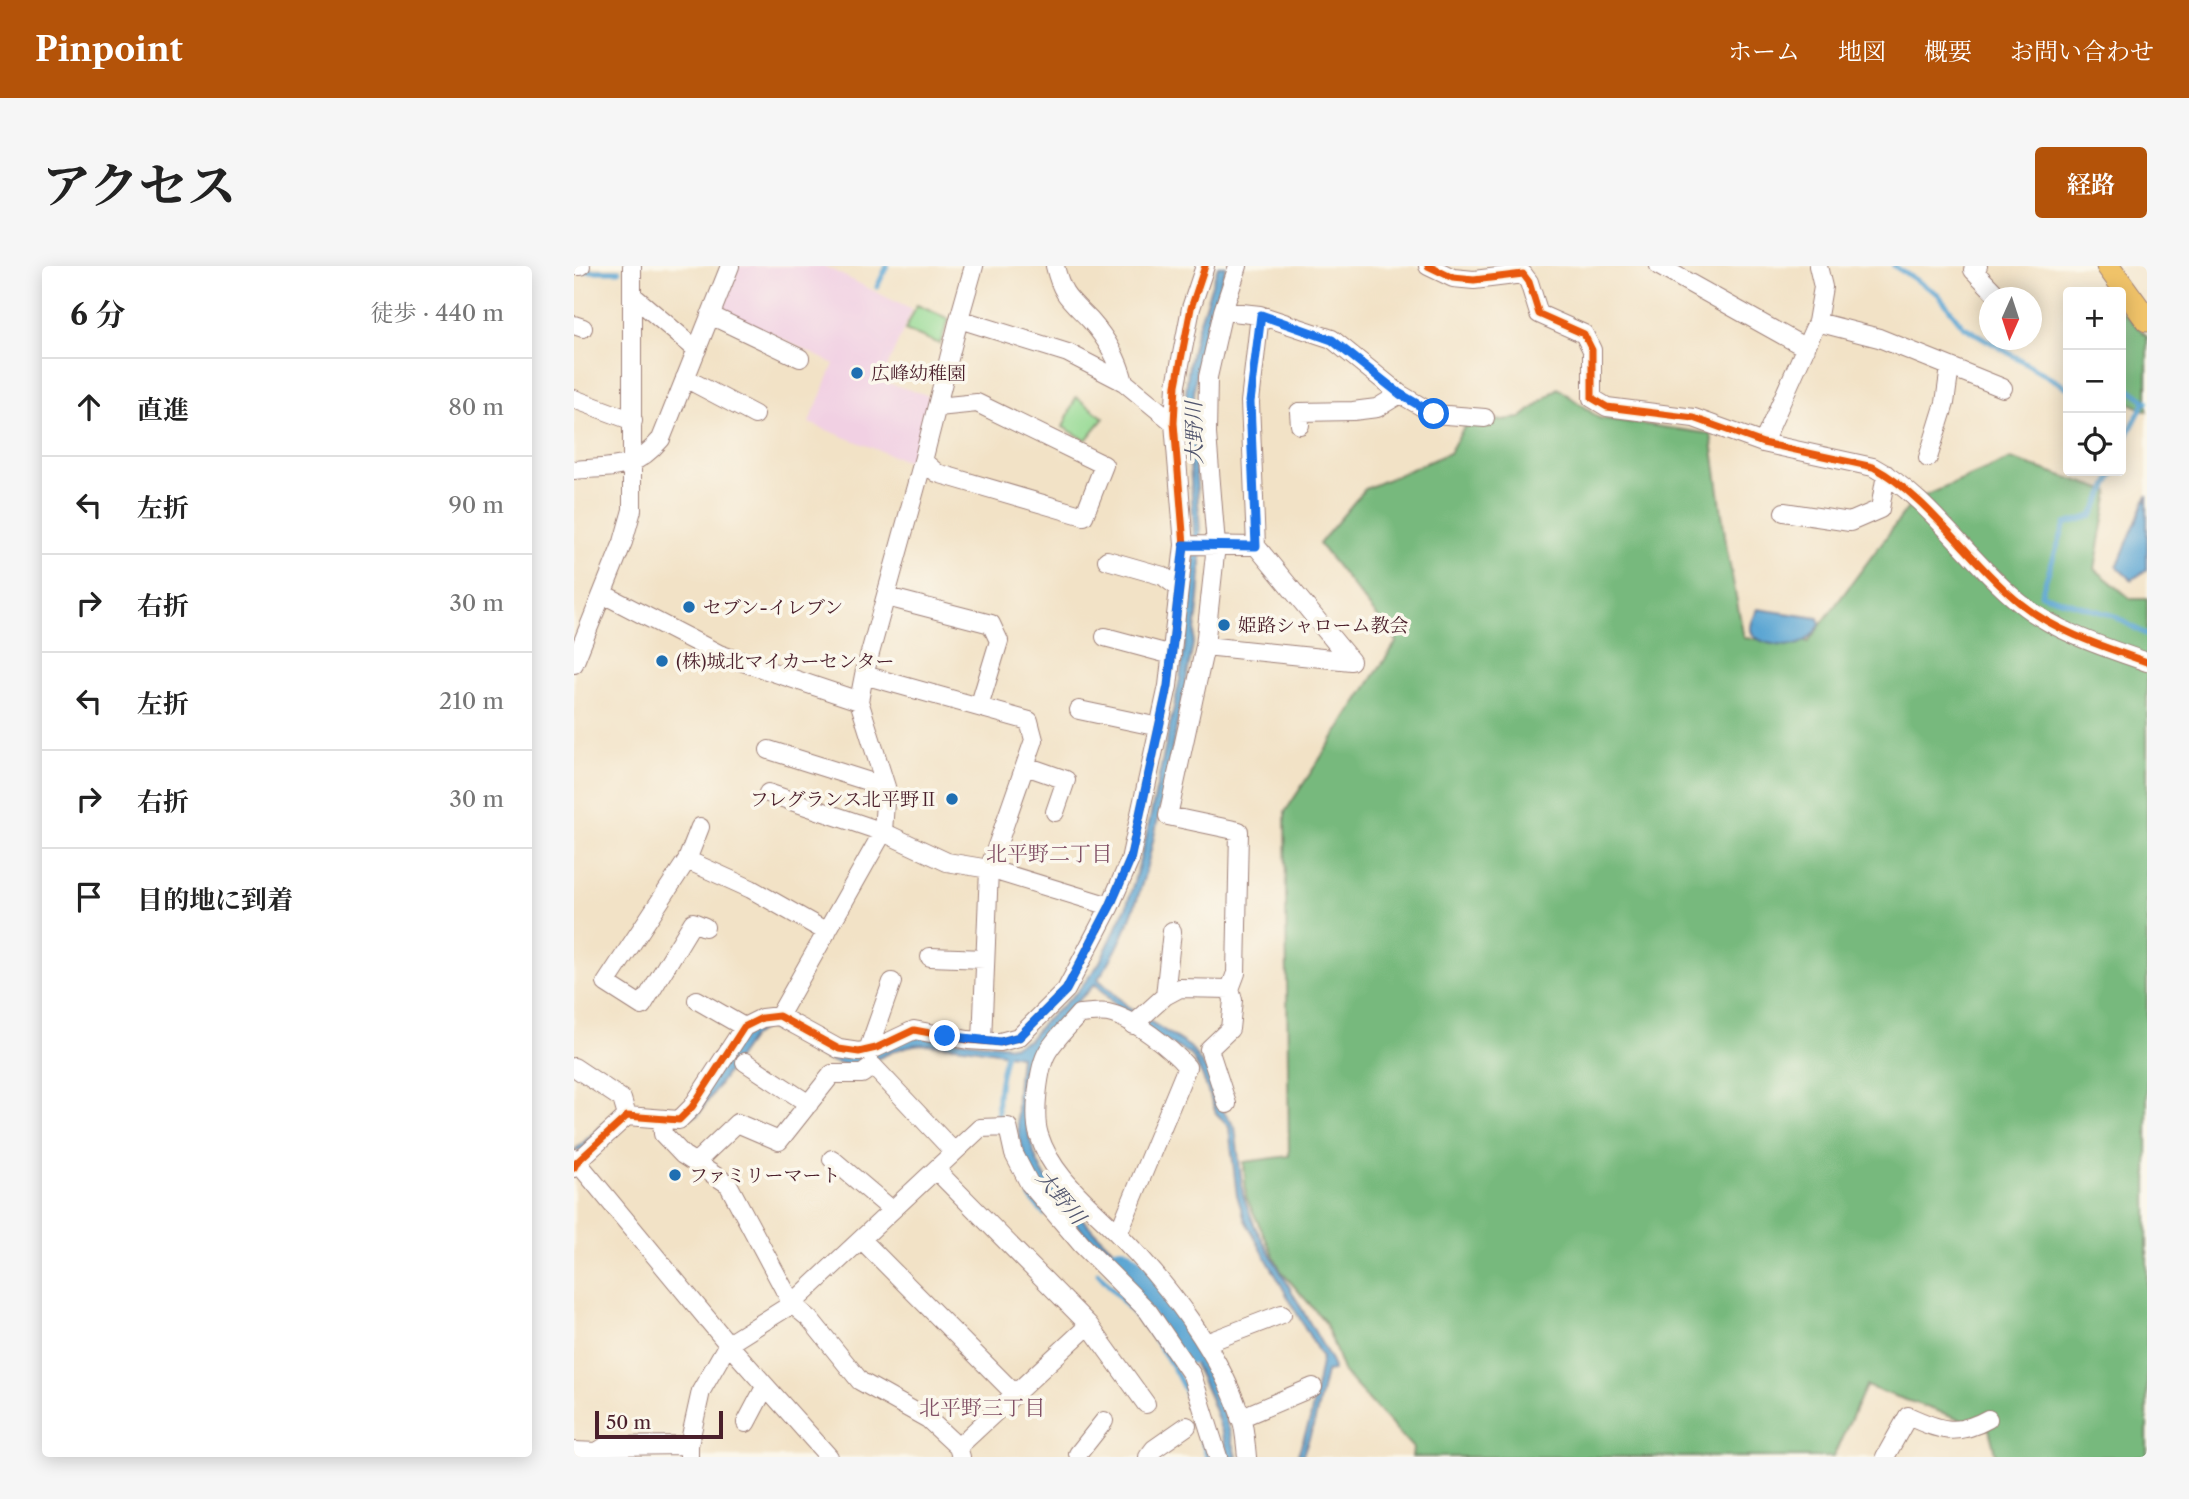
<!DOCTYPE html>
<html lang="ja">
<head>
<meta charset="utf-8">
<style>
  :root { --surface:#fff; --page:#f6f6f6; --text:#222; --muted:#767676; --line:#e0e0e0; --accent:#b45309 }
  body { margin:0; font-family:"Libre Caslon Text","Noto Serif JP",serif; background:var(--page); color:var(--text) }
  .controls { position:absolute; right:21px; top:21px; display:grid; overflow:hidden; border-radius:7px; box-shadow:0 4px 18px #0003 }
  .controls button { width:63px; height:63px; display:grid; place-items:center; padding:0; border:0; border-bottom:2px solid var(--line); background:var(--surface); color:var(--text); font:35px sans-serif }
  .compass { position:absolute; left:1405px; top:21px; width:63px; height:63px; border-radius:50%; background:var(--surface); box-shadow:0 4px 18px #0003; rotate:183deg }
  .scale { position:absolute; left:21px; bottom:18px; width:128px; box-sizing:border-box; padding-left:7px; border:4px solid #4a1f2b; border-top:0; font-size:19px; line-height:24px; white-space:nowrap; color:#4a1f2b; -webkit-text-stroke:5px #fbf7ec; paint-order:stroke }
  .stop { position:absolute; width:21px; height:21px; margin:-16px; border:5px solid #1a73e8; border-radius:50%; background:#fff }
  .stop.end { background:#1a73e8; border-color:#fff; box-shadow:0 2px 7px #0008 }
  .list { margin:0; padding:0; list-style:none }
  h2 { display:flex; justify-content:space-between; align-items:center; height:91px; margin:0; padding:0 28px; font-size:30px }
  h2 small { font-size:23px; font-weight:400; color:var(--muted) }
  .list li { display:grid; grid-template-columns:46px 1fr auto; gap:21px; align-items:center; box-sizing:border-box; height:98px; padding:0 28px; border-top:2px solid var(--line) }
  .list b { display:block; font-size:26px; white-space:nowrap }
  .list em { font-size:23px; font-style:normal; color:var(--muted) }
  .icon { flex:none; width:38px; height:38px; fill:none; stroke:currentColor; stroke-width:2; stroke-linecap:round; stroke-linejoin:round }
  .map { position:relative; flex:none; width:1573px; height:1191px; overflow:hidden; border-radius:7px }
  header { display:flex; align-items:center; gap:42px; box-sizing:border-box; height:98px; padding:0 35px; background:var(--accent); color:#fff }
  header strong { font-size:33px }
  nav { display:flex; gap:38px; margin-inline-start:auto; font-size:24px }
  .intro { display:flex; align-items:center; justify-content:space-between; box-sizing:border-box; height:168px; padding:0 42px }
  h1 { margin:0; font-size:49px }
  .button { padding:18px 32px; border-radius:7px; background:var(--accent); color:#fff; font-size:24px; font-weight:700 }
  main { display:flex; gap:42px; padding:0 42px }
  aside { flex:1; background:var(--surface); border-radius:7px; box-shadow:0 4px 18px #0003 }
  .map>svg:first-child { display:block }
</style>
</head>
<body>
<header>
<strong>Pinpoint</strong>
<nav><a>ホーム</a><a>地図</a><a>概要</a><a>お問い合わせ</a></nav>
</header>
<div class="intro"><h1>アクセス</h1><a class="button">経路</a></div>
<main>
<aside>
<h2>6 分<small>徒歩 · 440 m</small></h2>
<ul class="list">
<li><svg class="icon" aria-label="ahead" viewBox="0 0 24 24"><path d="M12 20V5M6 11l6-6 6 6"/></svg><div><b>直進</b></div><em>80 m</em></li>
<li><svg class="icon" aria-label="left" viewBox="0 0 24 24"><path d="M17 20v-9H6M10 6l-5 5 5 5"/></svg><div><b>左折</b></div><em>90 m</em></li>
<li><svg class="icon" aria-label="right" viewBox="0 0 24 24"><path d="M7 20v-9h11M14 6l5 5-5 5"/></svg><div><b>右折</b></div><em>30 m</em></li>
<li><svg class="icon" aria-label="left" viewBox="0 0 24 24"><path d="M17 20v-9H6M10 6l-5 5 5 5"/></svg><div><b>左折</b></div><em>210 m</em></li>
<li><svg class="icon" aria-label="right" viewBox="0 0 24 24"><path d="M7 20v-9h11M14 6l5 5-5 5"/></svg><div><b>右折</b></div><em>30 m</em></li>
<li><svg class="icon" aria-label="arrive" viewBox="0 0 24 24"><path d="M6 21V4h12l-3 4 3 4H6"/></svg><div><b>目的地に到着</b></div></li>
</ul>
</aside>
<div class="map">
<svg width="1573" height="1191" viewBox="0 0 1573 1191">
  <rect width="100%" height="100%" fill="#fbf7ec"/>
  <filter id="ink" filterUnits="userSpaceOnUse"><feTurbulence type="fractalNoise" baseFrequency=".0143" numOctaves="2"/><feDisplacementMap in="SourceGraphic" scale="14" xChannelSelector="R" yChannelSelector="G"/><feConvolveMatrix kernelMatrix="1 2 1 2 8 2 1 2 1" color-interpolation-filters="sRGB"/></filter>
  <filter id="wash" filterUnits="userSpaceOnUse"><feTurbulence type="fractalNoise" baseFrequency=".00686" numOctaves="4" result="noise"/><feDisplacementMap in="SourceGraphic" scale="28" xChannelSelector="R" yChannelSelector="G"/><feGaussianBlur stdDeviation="1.57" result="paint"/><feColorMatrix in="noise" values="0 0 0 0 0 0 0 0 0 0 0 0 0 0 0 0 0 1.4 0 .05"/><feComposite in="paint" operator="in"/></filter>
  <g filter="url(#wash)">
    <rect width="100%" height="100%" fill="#f2e2c6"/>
    <!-- built -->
    <path fill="#f1d0e3" d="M164,0H250L338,44L307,115L353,129L357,136L342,199L235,157L260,98L148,44Z"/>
    <!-- green -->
    <path fill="#94d993" stroke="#6f7c5f" stroke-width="2" d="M343,39L375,53L366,78L331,64Z
      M502,131L530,152L512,174L489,161Z"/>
    <!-- forest -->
    <path fill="#77b97d" stroke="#606c54" stroke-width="2" d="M1547,44L1573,70V145L1547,133Z
      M984,122L1025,152L1137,168L1153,284L1170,372L1234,376L1339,235L1437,193L1535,225L1521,303L1557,333H1573V1191H1422L1415,1163L1292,1120L1259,1191H838L839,1182L770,1107L751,1056L707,1005L672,931L670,896L715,890L711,546L823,375L745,278L791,223L875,187L892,158L947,152Z"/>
    <!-- water -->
    <path fill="#5ba6d3" stroke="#52627f" stroke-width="2" d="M644,0H652C641,35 627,71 622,107C614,170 627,235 627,298C626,359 611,418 599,477C584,551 570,651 524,713L555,742L616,781L634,807L648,844L661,861L669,929L681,961L758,1096L759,1105L752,1106L740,1158L728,1191H723L736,1154L748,1092L671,954L663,929L655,861L642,847L628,809L617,789L583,770L543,741L521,718C500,740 475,758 460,784C449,804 448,824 451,846C453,864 456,880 464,897C474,920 493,937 510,955C541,986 575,1016 601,1051C632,1092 650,1142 663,1191H655C642,1139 621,1089 587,1047C560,1013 526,983 495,951C479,933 460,914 451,891C439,858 443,823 446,790C421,786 364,775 340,779C313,783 300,802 269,798C245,796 218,769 192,761L178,771L124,849L117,851L58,848L9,885H0L45,844L60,842L106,845L171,768L198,755L257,786L341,770L438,780L455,774L468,758L503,726L525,698L552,642L560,616L572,572L606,413L619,323L620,267L612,127L615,98L622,67Z
      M1573,229V304L1557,314L1543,301Z
      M1184,343L1244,352L1246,359C1240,367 1231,378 1221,379C1209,381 1180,378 1177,364C1176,356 1181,350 1184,343Z"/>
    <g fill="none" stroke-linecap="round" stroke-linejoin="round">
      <!-- stream -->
      <path stroke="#5ba6d3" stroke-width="5" d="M1320,0L1364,28L1389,60L1494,122
        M7,5H45
        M303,21L313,0
        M1547,121L1552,120L1573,136
        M1547,182L1571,135
        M1541,205L1518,250L1491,258L1467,328L1540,350L1573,369
        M426,859C420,834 427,808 433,783
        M456,931L470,948
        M524,1007C558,1046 597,1085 615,1135C622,1153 626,1172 634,1191"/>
      <!-- river -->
      <path stroke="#5ba6d3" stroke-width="32" d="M547,997L592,1038L619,1082"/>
    </g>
  </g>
  <g filter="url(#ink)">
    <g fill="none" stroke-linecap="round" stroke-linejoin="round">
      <defs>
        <path id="minor" d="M0,0H7
          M400,0L385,53L494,87L550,116L600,157
          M481,0C488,30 496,33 516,54C532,72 544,92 550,116
          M854,0L879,12L900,14L949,8L955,16L965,48L1010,68L1018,84V132L1033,141L1120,152L1189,177L1299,201C1354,230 1397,298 1446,337C1482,366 1530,381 1573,396
          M1085,0L1232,82
          M1404,0L1399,4L1426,32
          M58,29L123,84
          M649,45L686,49L758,73L826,128L860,148L911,152
          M136,49L226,92
          M1243,56L1305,72L1429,122
          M0,59L9,62
          M111,112L181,149
          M0,133L59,155
          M364,141L403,137L530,199L510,250L363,207L349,195L385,53
          M726,159L725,146L779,145L803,142L826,128
          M1189,177L1243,56L1249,21L1244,0
          M1354,192L1371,137L1376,101
          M0,204C40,200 59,206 87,173L156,0
          M1210,246L1276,256L1306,243L1312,208
          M610,279L682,280
          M533,294L589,310L605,322
          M29,328L145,388L285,435
          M313,331L417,358L425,375L405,441
          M531,371L598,389
          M631,380L777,395L682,280L676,136L686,49
          M0,398L49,276L58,244V0
          M290,409L455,455L460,474L415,603L536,640
          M505,444L585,461
          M195,484L312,521
          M452,500L492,514L481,546
          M194,527L309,566L373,596L415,603L408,775
          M126,561L113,594L32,717L68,740L119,656L131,661
          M113,594L177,623L253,666
          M356,691L411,693
          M591,730L598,665
          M123,734L170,761
          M205,750L309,566L312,521L285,435L290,409L349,195
          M559,759L591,730L606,722L656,723
          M294,784L318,716
          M171,796L235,838
          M0,801L48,833L53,850
          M653,838L635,783L656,763L659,734L656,723L662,707L665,565L594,550L631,380L642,279L633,168L634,111L649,45L664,0
          M88,853L89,868L109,889L154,918L218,1038L236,1053L286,1115L354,1153L384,1181L387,1191
          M0,892L154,1078L255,1191
          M258,893L318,944
          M121,897L163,857L205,875L258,808H288L299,800L380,886
          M0,902L3,896L53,850L105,854L118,841L170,761L188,752L205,750L265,783L285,786L302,782L340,764L394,774L426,776L445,771L492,724L536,640L556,594L594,420L610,279L600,157L602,119L617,42L631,0
          M362,904L515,1059L384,1181
          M544,968L613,801C597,782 559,752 534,747C525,745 514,748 505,748C495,760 482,772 474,785C464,801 459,851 465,869C478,911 515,938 544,968C593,1017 651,1092 669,1159C671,1169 672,1181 673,1191
          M288,974L440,1127
          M515,1059L572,1138
          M632,1077L708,1048
          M666,1152L739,1121
          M172,1157L191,1121
          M0,1185L23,1186L32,1180L115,1179
          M504,1188L530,1155
          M115,1191V1179L127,1125L154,1078L218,1038L406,862L434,861L440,888L455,917L508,979L574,1045L618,1109L644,1191
          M574,1191L580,1183L613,1160
          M1311,1191L1334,1150C1365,1164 1382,1171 1414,1153"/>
        <path id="major" d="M1534,0L1573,54"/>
      </defs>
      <!-- minor casing -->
      <use href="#minor" stroke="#9e8078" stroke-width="20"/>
      <!-- major casing -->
      <use href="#major" stroke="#9e8078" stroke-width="25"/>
      <!-- minor -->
      <use href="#minor" stroke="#fff" stroke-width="18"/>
      <!-- major -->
      <use href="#major" stroke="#f0c369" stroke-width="23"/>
      <defs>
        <path id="cycleway" d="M854,0L879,12L900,14L949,8L955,16L965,48L1010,68L1018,84V132L1033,141L1120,152L1189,177L1299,201C1354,230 1397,298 1446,337C1482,366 1530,381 1573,396
          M0,902L3,896L53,850L105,854L118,841L170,761L188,752L205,750L265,783L285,786L302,782L340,764L394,774L426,776L445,771L492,724L536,640L556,594L594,420L610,279L600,157L602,119L617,42L631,0"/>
      </defs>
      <!-- cycleway casing -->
      <use href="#cycleway" stroke="#fbf7ec" stroke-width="11"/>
      <!-- cycleway -->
      <use href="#cycleway" stroke="#e8590c" stroke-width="7"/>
    </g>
  </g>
  <g fill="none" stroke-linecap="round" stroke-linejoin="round" filter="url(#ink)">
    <!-- route -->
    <path stroke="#1a73e8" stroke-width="9" d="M371,770L426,776L445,771L492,724L536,640L556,594L594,420L610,279L682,280L676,136L687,49L758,74L826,128L860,148"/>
  </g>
  <!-- markers -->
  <g fill="#1f6fb2" stroke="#fbf7ec" stroke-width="2.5">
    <circle cx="283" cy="107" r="7"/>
    <circle cx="115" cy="341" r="7"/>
    <circle cx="650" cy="359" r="7"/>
    <circle cx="88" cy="395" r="7"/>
    <circle cx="378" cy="533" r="7"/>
    <circle cx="101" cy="909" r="7"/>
  </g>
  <g text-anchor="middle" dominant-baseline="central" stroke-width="7" stroke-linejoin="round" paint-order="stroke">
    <!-- poi labels -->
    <g font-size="19" fill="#4a1f2b" stroke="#fbf7ec" text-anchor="start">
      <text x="297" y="107">広峰幼稚園</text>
      <text x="129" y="341">セブン-イレブン</text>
      <text x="664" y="359">姫路シャローム教会</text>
      <text x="102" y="395">(株)城北マイカーセンター</text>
      <text x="364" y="533" text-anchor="end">フレグランス北平野Ⅱ</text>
      <text x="115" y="909">ファミリーマート</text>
    </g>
    <!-- water labels -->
    <g font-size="21" font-style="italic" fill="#51556e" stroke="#fbf7ec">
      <text transform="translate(620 167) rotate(-91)">大野川</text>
      <text transform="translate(487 931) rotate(50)">大野川</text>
    </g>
    <!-- neighbourhood labels -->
    <g font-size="21" fill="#825166" stroke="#fbf7ec">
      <text x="475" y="587">北平野二丁目</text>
      <text x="408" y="1141">北平野三丁目</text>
    </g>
  </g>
</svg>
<div class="controls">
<button>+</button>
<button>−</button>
<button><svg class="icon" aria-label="locate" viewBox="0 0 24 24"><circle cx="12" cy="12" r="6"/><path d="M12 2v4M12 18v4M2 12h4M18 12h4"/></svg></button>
</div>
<svg class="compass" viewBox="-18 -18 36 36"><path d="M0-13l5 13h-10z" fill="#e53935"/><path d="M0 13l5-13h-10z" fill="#767676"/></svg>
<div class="scale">50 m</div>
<div class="stop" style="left:860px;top:148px"></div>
<div class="stop end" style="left:371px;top:770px"></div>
</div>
</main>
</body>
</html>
